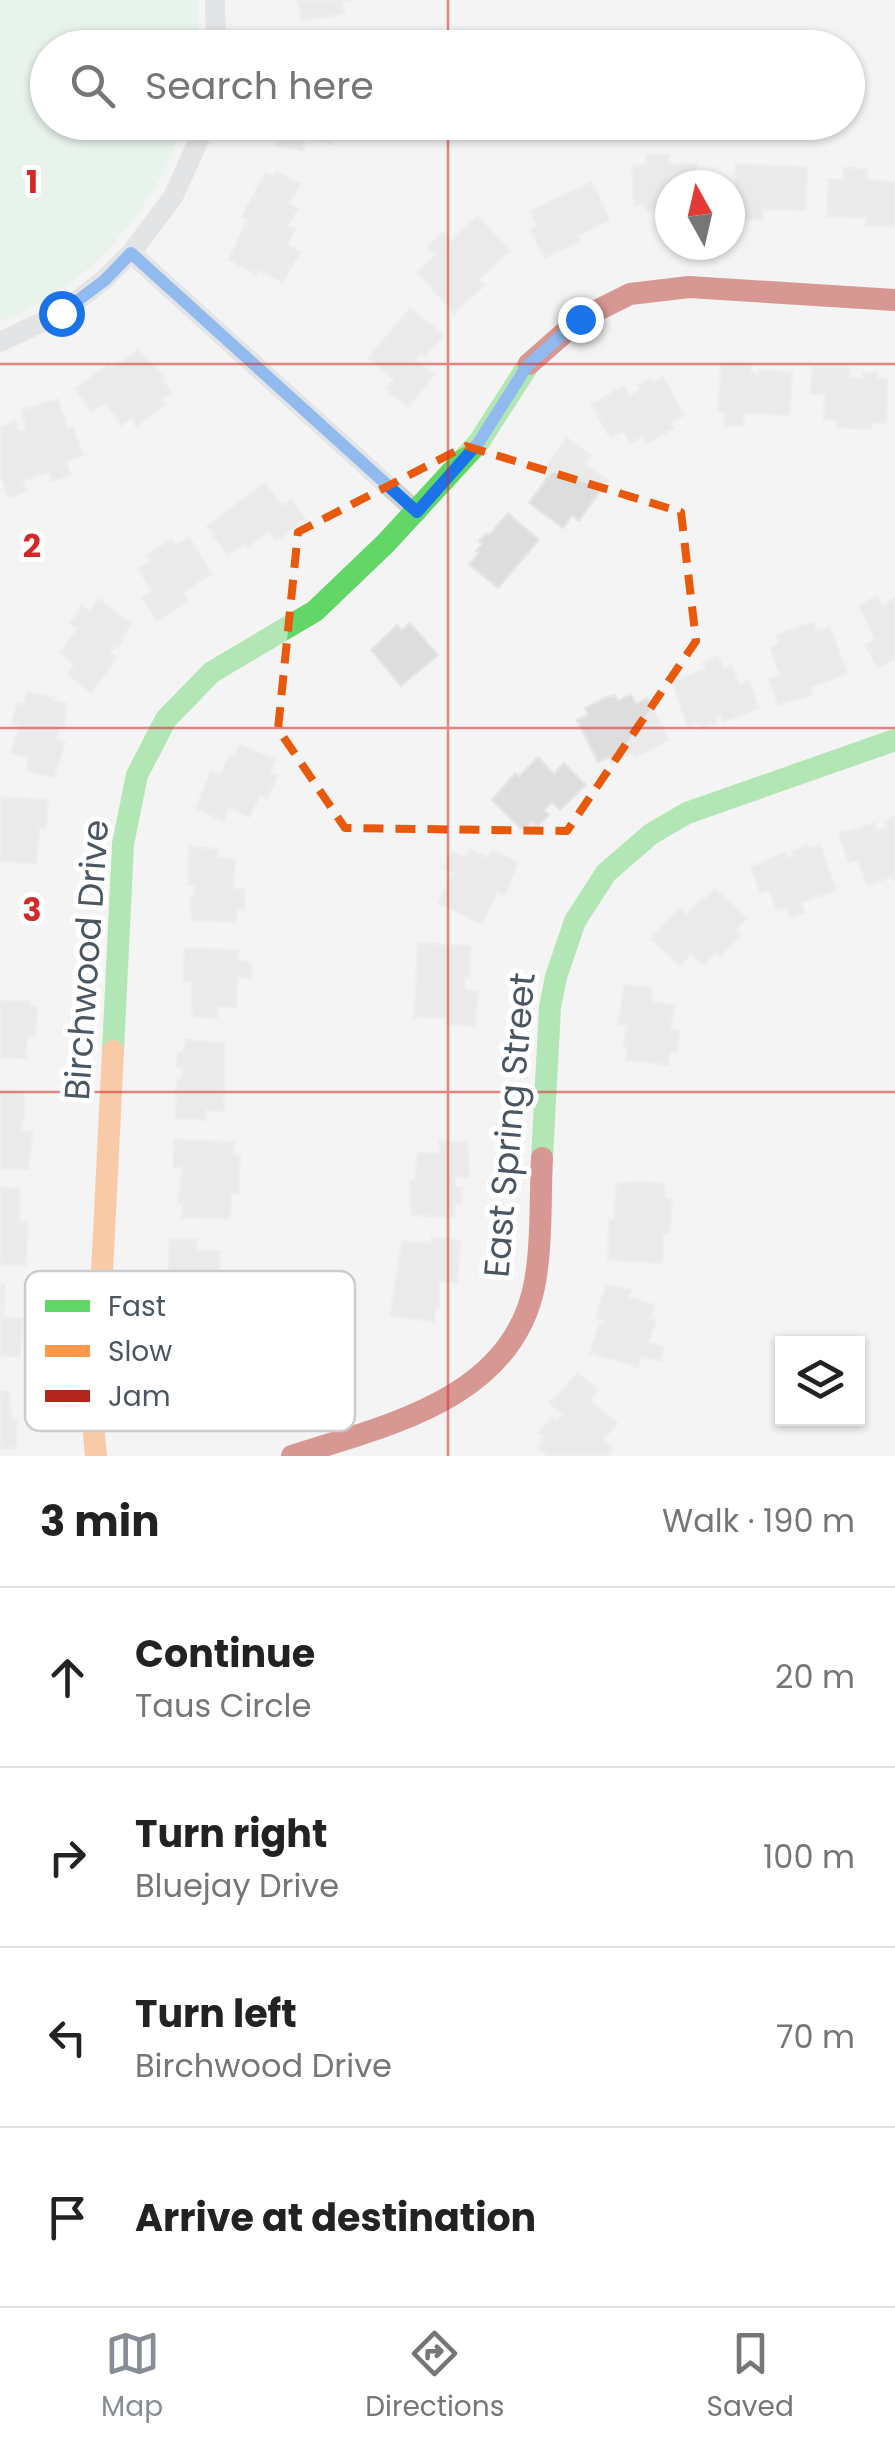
<!DOCTYPE html>
<html lang="en">
<head>
<meta charset="utf-8">
<style>
  :root { --surface:#fff; --page:#f2f2f2; --text:#222; --muted:#767676; --line:#e0e0e0; --accent:#868d94 }
  body { margin:0; font-family:Poppins,sans-serif; background:var(--page); color:var(--text) }
  .controls { position:absolute; right:30px; bottom:30px; display:grid; overflow:hidden; border-radius:0px; box-shadow:0 2px 8px #0004 }
  .controls button { width:90px; height:90px; display:grid; place-items:center; padding:0; border:0; border-bottom:2px solid var(--line); background:var(--surface); color:var(--text); font:50px sans-serif }
  .compass { position:absolute; left:655px; top:170px; width:90px; height:90px; border-radius:50%; background:var(--surface); box-shadow:0 2px 8px #0004; rotate:352deg }
  .stop { position:absolute; width:30px; height:30px; margin:-22px; border:8px solid #1a73e8; border-radius:50%; background:#fff }
  .stop.end { background:#1a73e8; border-color:#fff; box-shadow:0 2px 10px #0008 }
  .list { margin:0; padding:0; list-style:none }
  h2 { display:flex; justify-content:space-between; align-items:center; height:130px; margin:0; padding:0 40px; font-size:42px }
  h2 small { font-size:32px; font-weight:400; color:var(--muted) }
  .list li { display:grid; grid-template-columns:65px 1fr auto; gap:30px; align-items:center; box-sizing:border-box; height:180px; padding:0 40px; border-top:2px solid var(--line) }
  .list b { display:block; font-size:38px; white-space:nowrap }
  .list p { margin:0; font-size:32px; white-space:nowrap; color:var(--muted) }
  .list em { font-size:32px; font-style:normal; color:var(--muted) }
  .icon { flex:none; width:55px; height:55px; fill:none; stroke:currentColor; stroke-width:2; stroke-linecap:round; stroke-linejoin:round }
  .map { position:relative; flex:none; width:895px; height:1456px; overflow:hidden }
  .search { position:absolute; background:var(--surface); box-shadow:0 2px 8px #0004; left:30px; right:30px; top:30px; height:110px; display:flex; align-items:center; gap:25px; box-sizing:border-box; padding:0 35px; border-radius:55px; color:var(--muted); font-size:38px }
  .sheet { height:850px; background:var(--surface) }
  nav { display:flex; justify-content:space-around; align-items:center; box-sizing:border-box; height:140px; border-top:2px solid var(--line); background:var(--surface); font-size:28px; color:var(--muted) }
  nav a { display:grid; justify-items:center; gap:5px }
  nav .on { color:var(--accent) }
  .map>svg:first-child { display:block }
</style>
</head>
<body>
<div class="map">
<svg width="895" height="1456" viewBox="0 0 895 1456">
  <rect width="100%" height="100%" fill="#f4f4f4"/>
  <!-- green -->
  <path fill="#d9f2e3" d="M0,0H198V47L48,48V122L184,123C157,207 86,292 0,321Z"/>
  <!-- building -->
  <path fill="#ddddde" stroke="#e5e6e7" stroke-width="2.5" d="M351,0L342,2L344,14L302,21L298,0Z
    M346,122L344,133L333,130L330,143L305,138L303,151L276,145L281,122Z
    M669,154V164L696,163L697,185H670V210L646,211L645,205L634,206L632,165L647,164L646,155Z
    M736,164L807,167L805,210L763,209V220L733,219Z
    M844,168L867,169V180L895,182V227L866,226L867,218L827,216L828,179L843,180Z
    M276,171L300,184L289,203L298,208L288,226L295,229L287,245L300,252L283,282L259,270L256,274L229,260L246,222L250,221L242,216L254,194L265,173L273,176Z
    M592,182L610,220L577,236L580,241L544,258L530,229L537,226L530,211Z
    M478,216L510,251L479,279L485,285L454,313L417,272L436,255L428,246L443,232L451,241Z
    M410,308L443,335L425,357L421,354L416,360L434,375L408,407L386,389L394,379L368,358Z
    M139,350L165,378L163,379L171,393L161,399L165,405L136,426L131,418L121,425L106,403L91,412L75,388L108,365L111,369Z
    M721,363L751,364V373L759,374V370L792,372L789,415L744,413L743,426L724,425L725,412H718Z
    M812,367L850,368V378H863V373H877V378L887,379L886,423H872L871,429L837,428L838,420H824L825,394H811Z
    M663,377L684,415L671,422L674,428L647,443L643,436L630,444L623,431L610,438L591,404L624,386L629,396L641,389L638,385L642,383L650,378L653,383Z
    M58,399L68,429L73,427L83,455L66,461L71,475L52,481L49,472L23,481L27,491L8,498L0,474V427L15,421L18,432L27,429L21,410Z
    M567,438L591,455L585,464L608,480L579,521L572,515L563,528L529,503L551,472L545,468Z
    M265,483L282,506L291,500L305,519L276,541L269,531L247,547L245,543L228,555L207,526Z
    M508,513L539,540L498,588L469,564L479,553L476,551L482,544L479,541L486,533L489,535Z
    M189,537L212,574L183,592L188,601L157,621L142,597L152,591L138,569L150,562L146,555L172,539L176,545Z
    M877,596L882,605L895,598V659L878,668L865,645L875,639L859,606Z
    M98,599L131,623L118,647L115,645L109,653L117,658L91,692L67,674L74,664L59,653L77,629L70,623L82,605L90,611Z
    M813,622L817,631L830,626L847,674L810,687L813,695L778,705L769,679L780,675L770,648L779,644L776,635Z
    M410,623L438,655L401,686L371,650L397,625L402,630Z
    M718,656L723,668L732,665L739,685L749,681L759,708L723,722L721,716L715,718L717,723L701,729L699,723L688,727L672,682L706,669L703,662Z
    M28,692L54,697L53,700L67,704L64,727L60,726L56,739L65,742L54,778L26,770L29,758L11,753L19,726L11,724L17,703L24,705Z
    M631,694L636,704L647,698L669,740L634,758L631,753L612,763L609,757L598,762L577,720L588,714L585,708L605,698L615,695L618,701Z
    M240,744L275,760L270,773L278,776L267,799L260,795L249,817L229,808L223,821L196,808L211,771L220,775L230,754L235,756Z
    M538,757L554,774L564,763L586,785L560,810L552,802L544,810L549,815L537,827L532,822L523,831L492,800L515,773L519,776Z
    M0,797L48,800L46,828H39L36,864L0,861Z
    M895,817V882L893,876L867,886L858,860L849,863L838,834L875,823L877,831L887,827L885,821Z
    M807,845L808,849L820,845L836,890L801,903L805,912L790,918L786,907L777,910L769,890L760,893L751,867L785,852L787,858L793,855L792,851Z
    M189,847L219,849L218,858L235,859L233,888L245,889L244,910H237L236,922L192,920L190,896H194V886L188,885Z
    M470,849L488,858L492,850L518,862L504,896L497,892L482,924L439,903L453,873L444,868L452,852L464,858Z
    M715,889L747,918L736,929L741,934L720,957L715,953L704,965L691,954L680,966L651,939L680,908L687,915L703,896L706,899Z
    M418,943L470,946L469,977L465,976L464,990L478,991L475,1026L446,1024V1018L414,1017Z
    M191,948L238,950V961L252,962L251,978L237,977L236,1007L218,1006L217,1018L192,1017L191,981H183L184,949Z
    M624,985L652,988L651,1002L674,1005L671,1029L679,1030L677,1051H670L668,1065L626,1060L628,1048L623,1047L628,1025L618,1024Z
    M0,1001L30,1002V1006H37L36,1037H27L26,1059L0,1058Z
    M185,1040L225,1043L224,1111L206,1110L205,1120L175,1118L177,1080H181L182,1068H177L178,1052H184Z
    M0,1090L24,1093L25,1119H22L21,1131L33,1132L28,1169L0,1168Z
    M174,1139L234,1142L233,1155H240L238,1194H231L230,1219L182,1217L183,1204H178L182,1168H173Z
    M439,1141L468,1142L469,1178L456,1177L455,1187L462,1188L461,1204H455L454,1217L411,1215L410,1180L415,1181L417,1153L439,1154Z
    M639,1181L665,1184V1199H672L670,1231L663,1235L662,1263L608,1260L609,1219H614L616,1184Z
    M0,1187L20,1188L19,1222H28L26,1265L0,1264Z
    M432,1237L461,1241L457,1283L439,1281V1308L436,1307L434,1321L390,1316L402,1241L431,1244Z
    M170,1239L197,1240V1250L220,1251L219,1275L226,1276L225,1301H218V1315L178,1313V1300L174,1299L175,1277L168,1276Z
    M0,1283L5,1284L3,1317L23,1318L19,1357L0,1356Z
    M606,1284L631,1290L629,1297L654,1305L651,1318L656,1320L649,1342L664,1347L660,1361L641,1356L638,1367L590,1353L599,1324L604,1325L605,1321L596,1319Z
    M578,1373L598,1390L590,1400L617,1423L603,1440L613,1449L607,1456H548L537,1447L545,1437L539,1432L552,1417L557,1421L563,1415L549,1403Z
    M0,1392H9L12,1420H17V1448H0Z"/>
  <g fill="none" stroke-linecap="round" stroke-linejoin="round">
    <!-- street -->
    <path stroke="#ced0d2" stroke-width="20" d="M215,0L216,48
      M131,253L417,512
      M0,342L61,313L105,279L131,253L173,197L207,122"/>
    <!-- fast -->
    <path stroke="#63d668" stroke-width="22" d="M113,1051L123,844L137,775L166,719L212,672L315,611L386,543L479,442L529,364
      M542,1158L550,1007L556,977L575,921L606,873L651,834L687,813L895,740"/>
    <!-- slow -->
    <path stroke="#ff974d" stroke-width="22" d="M96,1456L94,1434L113,1051"/>
    <!-- jam -->
    <path stroke="#b3261e" stroke-width="22" d="M529,364L580,319L630,294L689,287L895,300
      M292,1456C387,1425 514,1399 535,1282C542,1242 540,1198 542,1158"/>
  </g>
  <g fill="none" stroke-linecap="round" stroke-linejoin="round">
    <!-- route -->
    <path stroke="#1a73e8" stroke-width="12" d="M61,313L105,280L131,253L417,512L479,442L527,366L580,319"/>
  </g>
  <!-- marked area -->
  <path d="M0 0H895V1456H0ZM466,446L681,512L696,641L567,831L345,828L278,729L298,532Z" fill="#f4f4f4" fill-opacity=".55" fill-rule="evenodd"/>
  <path fill="none" stroke="#e8590c" stroke-width="8" stroke-dasharray="20 12" stroke-linejoin="round" d="M466,446L681,512L696,641L567,831L345,828L278,729L298,532Z"/>
  <!-- grid -->
  <path fill="none" stroke="#d62828" stroke-width="2.5" stroke-opacity="0.55" d="M448,0V48M448,122V1456M0,364H895M0,728H895M0,1092H895"/>
  <g text-anchor="middle" dominant-baseline="central" stroke-width="10" stroke-linejoin="round" paint-order="stroke">
    <!-- street labels -->
    <g font-size="35" fill="#4a5661" stroke="#fff">
      <text transform="translate(86 960) rotate(-86)">Birchwood Drive</text>
      <text transform="translate(509 1125) rotate(-85)">East Spring Street</text>
    </g>
  </g>
  <!-- legend -->
  <rect x="25" y="1271" width="330" height="160" rx="15" fill="#fff" stroke="#c9ccd0" stroke-width="2.5"/>
  <rect x="45" y="1300" width="45" height="12" fill="#63d668"/>
  <rect x="45" y="1345" width="45" height="12" fill="#ff974d"/>
  <rect x="45" y="1390" width="45" height="12" fill="#b3261e"/>
  <g font-size="28" fill="#4a5661">
    <text x="108" y="1316">Fast</text>
    <text x="108" y="1361">Slow</text>
    <text x="108" y="1406">Jam</text>
  </g>
  <g font-size="32" text-anchor="middle" font-weight="bold" fill="#d62828" stroke="#fff" stroke-width="10" stroke-linejoin="round" paint-order="stroke">
    <text x="32" y="193">1</text>
    <text x="32" y="557">2</text>
    <text x="32" y="921">3</text>
  </g>
</svg>
<div class="controls">
<button><svg class="icon" aria-label="layers" viewBox="0 0 24 24"><path d="M12 4l9 5-9 5-9-5zM3 14l9 5 9-5"/></svg></button>
</div>
<svg class="compass" viewBox="-18 -18 36 36"><path d="M0-13l5 13h-10z" fill="#e53935"/><path d="M0 13l5-13h-10z" fill="#767676"/></svg>
<div class="stop" style="left:61px;top:313px"></div>
<div class="stop end" style="left:580px;top:319px"></div>
<div class="search"><svg class="icon" aria-label="search" viewBox="0 0 24 24"><circle cx="10" cy="10" r="6"/><path d="M15 15l6 6"/></svg>Search here</div>
</div>
<section class="sheet">
<h2>3 min<small>Walk · 190 m</small></h2>
<ul class="list">
<li><svg class="icon" aria-label="ahead" viewBox="0 0 24 24"><path d="M12 20V5M6 11l6-6 6 6"/></svg><div><b>Continue</b><p>Taus Circle</p></div><em>20 m</em></li>
<li><svg class="icon" aria-label="right" viewBox="0 0 24 24"><path d="M7 20v-9h11M14 6l5 5-5 5"/></svg><div><b>Turn right</b><p>Bluejay Drive</p></div><em>100 m</em></li>
<li><svg class="icon" aria-label="left" viewBox="0 0 24 24"><path d="M17 20v-9H6M10 6l-5 5 5 5"/></svg><div><b>Turn left</b><p>Birchwood Drive</p></div><em>70 m</em></li>
<li><svg class="icon" aria-label="arrive" viewBox="0 0 24 24"><path d="M6 21V4h12l-3 4 3 4H6"/></svg><div><b>Arrive at destination</b></div></li>
</ul>
</section>
<nav>
<a class="on"><svg class="icon" aria-label="map" viewBox="0 0 24 24"><path d="M3 6l6-2 6 2 6-2v14l-6 2-6-2-6 2zM9 4v14M15 6v14"/></svg>Map</a>
<a><svg class="icon" aria-label="directions" viewBox="0 0 24 24"><path d="M12 3l9 9-9 9-9-9zM9 14v-3h6M13 9l2 2-2 2"/></svg>Directions</a>
<a><svg class="icon" aria-label="saved" viewBox="0 0 24 24"><path d="M7 4h10v16l-5-4-5 4z"/></svg>Saved</a>
</nav>
</body>
</html>
